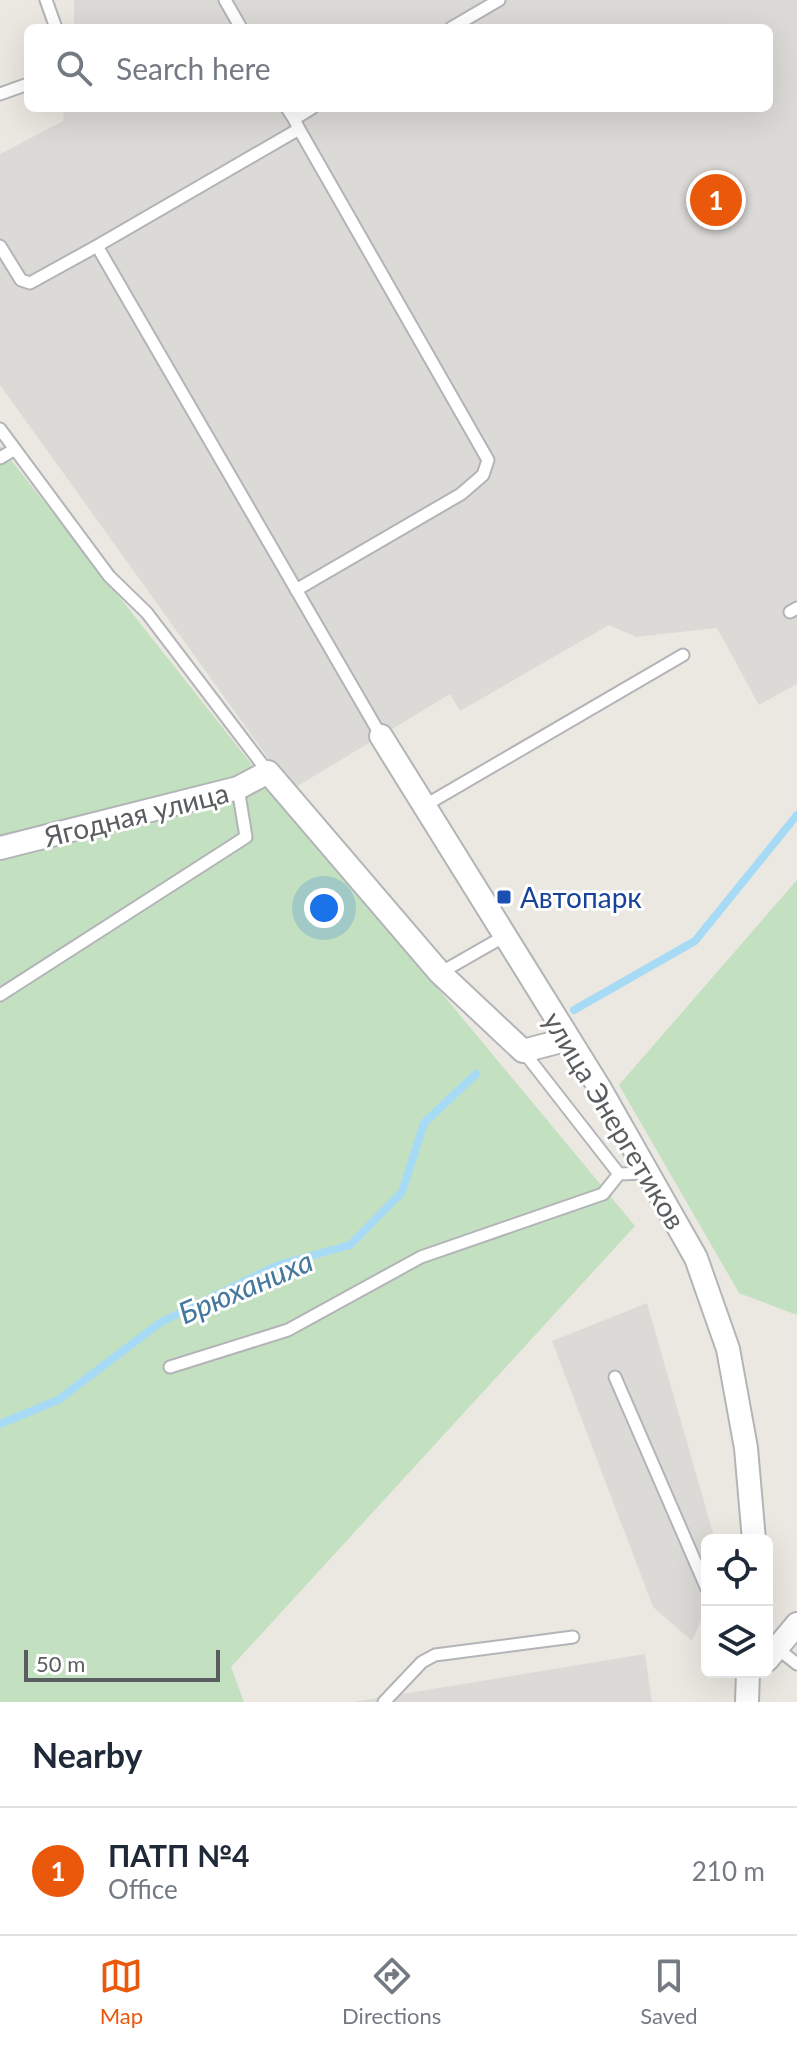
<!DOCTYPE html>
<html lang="en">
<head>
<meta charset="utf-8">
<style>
  :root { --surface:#fff; --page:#f2f2f3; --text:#1f2937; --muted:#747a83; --line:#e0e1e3; --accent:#ea580c }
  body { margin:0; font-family:Lato,sans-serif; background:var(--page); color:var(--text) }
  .controls { position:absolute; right:24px; bottom:24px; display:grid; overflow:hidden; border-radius:12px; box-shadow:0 8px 32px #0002 }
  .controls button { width:72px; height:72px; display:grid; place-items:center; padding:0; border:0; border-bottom:2px solid var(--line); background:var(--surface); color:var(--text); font:40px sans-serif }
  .scale { position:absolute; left:24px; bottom:20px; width:196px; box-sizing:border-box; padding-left:8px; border:4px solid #5a5d60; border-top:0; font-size:22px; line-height:28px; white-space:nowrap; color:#5a5d60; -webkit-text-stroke:6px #fff; paint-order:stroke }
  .you { position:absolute; left:324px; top:908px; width:28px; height:28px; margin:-20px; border:6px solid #fff; border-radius:50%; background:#1a73e8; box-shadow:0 0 0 12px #1a73e833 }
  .badge { display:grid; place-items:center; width:52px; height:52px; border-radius:50%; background:var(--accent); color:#fff; font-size:26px; font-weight:700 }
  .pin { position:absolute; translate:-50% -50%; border:4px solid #fff; box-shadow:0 2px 8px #0006 }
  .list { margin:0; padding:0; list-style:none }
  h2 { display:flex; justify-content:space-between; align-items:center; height:104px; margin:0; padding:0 32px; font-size:34px }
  h2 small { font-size:26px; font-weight:400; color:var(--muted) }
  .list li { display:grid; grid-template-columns:52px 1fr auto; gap:24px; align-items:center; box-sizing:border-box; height:128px; padding:0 32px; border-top:2px solid var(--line) }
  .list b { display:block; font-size:30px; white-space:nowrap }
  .list p { margin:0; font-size:26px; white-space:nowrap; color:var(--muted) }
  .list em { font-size:26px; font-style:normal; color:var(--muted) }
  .icon { flex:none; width:44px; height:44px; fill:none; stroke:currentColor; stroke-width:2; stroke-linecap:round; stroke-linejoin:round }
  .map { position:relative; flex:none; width:797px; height:1702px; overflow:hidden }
  .search { position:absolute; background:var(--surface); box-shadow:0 8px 32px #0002; left:24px; right:24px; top:24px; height:88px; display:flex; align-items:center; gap:20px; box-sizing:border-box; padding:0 28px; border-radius:12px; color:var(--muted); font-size:30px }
  .sheet { height:232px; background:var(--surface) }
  nav { display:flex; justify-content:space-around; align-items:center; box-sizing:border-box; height:112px; border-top:2px solid var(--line); background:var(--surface); font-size:22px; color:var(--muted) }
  nav a { display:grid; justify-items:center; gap:4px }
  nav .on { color:var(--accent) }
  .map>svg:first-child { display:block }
</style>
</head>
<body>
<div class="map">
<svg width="797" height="1702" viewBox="0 0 797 1702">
  <rect width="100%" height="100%" fill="#ebe8e1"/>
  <!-- industrial -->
  <path fill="#dcdad6" d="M74,0H797V684L759,705L717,628L636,637L609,625L460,711L450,694L291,790L0,385V154L63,121L64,108H769V28H74Z
    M647,1303L715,1540H707V1607L692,1641L653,1607L552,1341Z
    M645,1654L652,1702H353Z"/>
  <!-- green -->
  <path fill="#c3e0c0" d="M0,446L249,761L635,1226L231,1667L244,1702H0Z
    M797,880V1315L739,1293L619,1085Z"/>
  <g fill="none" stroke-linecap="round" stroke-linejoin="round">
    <!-- stream -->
    <path stroke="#a7dbf5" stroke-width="8" d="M574,1010L695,941L797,815
      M0,1424L58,1400L161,1322L278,1265L350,1245L402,1192L424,1123L476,1074"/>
    <defs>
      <path id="lane" d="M46,0L56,28
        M225,0L241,28
        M451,28L499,0
        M0,94L28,84
        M287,108L294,119
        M312,108L294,119L299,129L97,246L381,736
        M0,246L21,280L30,283L97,246
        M0,429L109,576L147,613L268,772
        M0,458L15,449
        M296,590L461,494L483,475L488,460L299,129
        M790,612L797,608
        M424,806L683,655
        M440,973L503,937
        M0,995L246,837L238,788
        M523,1051L619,1174
        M170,1367L288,1330L421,1257L603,1194L619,1174L646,1173
        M615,1377L707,1589
        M778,1649L797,1664
        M384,1702L422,1662L435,1655L573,1637"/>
      <path id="street" d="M381,736L599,1087L696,1258L728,1349L746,1448L754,1540
        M0,848L238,788L268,772L440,973L523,1051L569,1039
        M767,1660L797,1624
        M747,1702L748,1672"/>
    </defs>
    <!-- lane casing -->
    <use href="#lane" stroke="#b2b4b7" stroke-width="15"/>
    <!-- street casing -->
    <use href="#street" stroke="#b2b4b7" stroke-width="26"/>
    <!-- lane -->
    <use href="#lane" stroke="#fff" stroke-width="11"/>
    <!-- street -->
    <use href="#street" stroke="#fff" stroke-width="22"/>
  </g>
  <!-- markers -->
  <rect fill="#1a4fb4" stroke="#fff" stroke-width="3" x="496" y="889" width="16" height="16" rx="4"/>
  <g text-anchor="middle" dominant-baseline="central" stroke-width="6" stroke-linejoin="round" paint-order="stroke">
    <!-- street labels -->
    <g font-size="28" fill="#5a5d60" stroke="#fff">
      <text transform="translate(136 814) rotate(-14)">Ягодная улица</text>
      <text transform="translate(615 1120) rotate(59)">улица Энергетиков</text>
    </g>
    <!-- transit labels -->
    <g font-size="28" fill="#164399" stroke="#fff" text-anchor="start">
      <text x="520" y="897">Автопарк</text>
    </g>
    <!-- water labels -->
    <g font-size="30" font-style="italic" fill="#44789c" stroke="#fff">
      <text transform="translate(245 1286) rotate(-23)">Брюханиха</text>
    </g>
  </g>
</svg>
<div class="controls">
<button><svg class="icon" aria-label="locate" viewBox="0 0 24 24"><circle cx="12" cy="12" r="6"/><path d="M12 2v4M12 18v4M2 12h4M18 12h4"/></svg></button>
<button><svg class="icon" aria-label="layers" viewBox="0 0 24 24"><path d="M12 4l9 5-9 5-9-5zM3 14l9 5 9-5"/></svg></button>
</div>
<div class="scale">50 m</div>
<div class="you"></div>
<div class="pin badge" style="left:716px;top:200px">1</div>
<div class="search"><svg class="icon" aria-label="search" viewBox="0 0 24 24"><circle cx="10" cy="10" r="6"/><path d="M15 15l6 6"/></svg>Search here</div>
</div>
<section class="sheet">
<h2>Nearby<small></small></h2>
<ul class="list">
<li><span class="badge">1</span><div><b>ПАТП №4</b><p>Office</p></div><em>210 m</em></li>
</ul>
</section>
<nav>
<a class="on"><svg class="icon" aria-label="map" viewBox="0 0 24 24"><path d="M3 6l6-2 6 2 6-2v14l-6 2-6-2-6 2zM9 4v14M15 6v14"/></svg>Map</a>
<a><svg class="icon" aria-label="directions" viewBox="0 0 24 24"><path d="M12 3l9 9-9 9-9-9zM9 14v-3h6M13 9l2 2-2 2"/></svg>Directions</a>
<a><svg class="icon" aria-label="saved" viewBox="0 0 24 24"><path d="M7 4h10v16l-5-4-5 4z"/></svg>Saved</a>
</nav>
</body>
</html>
